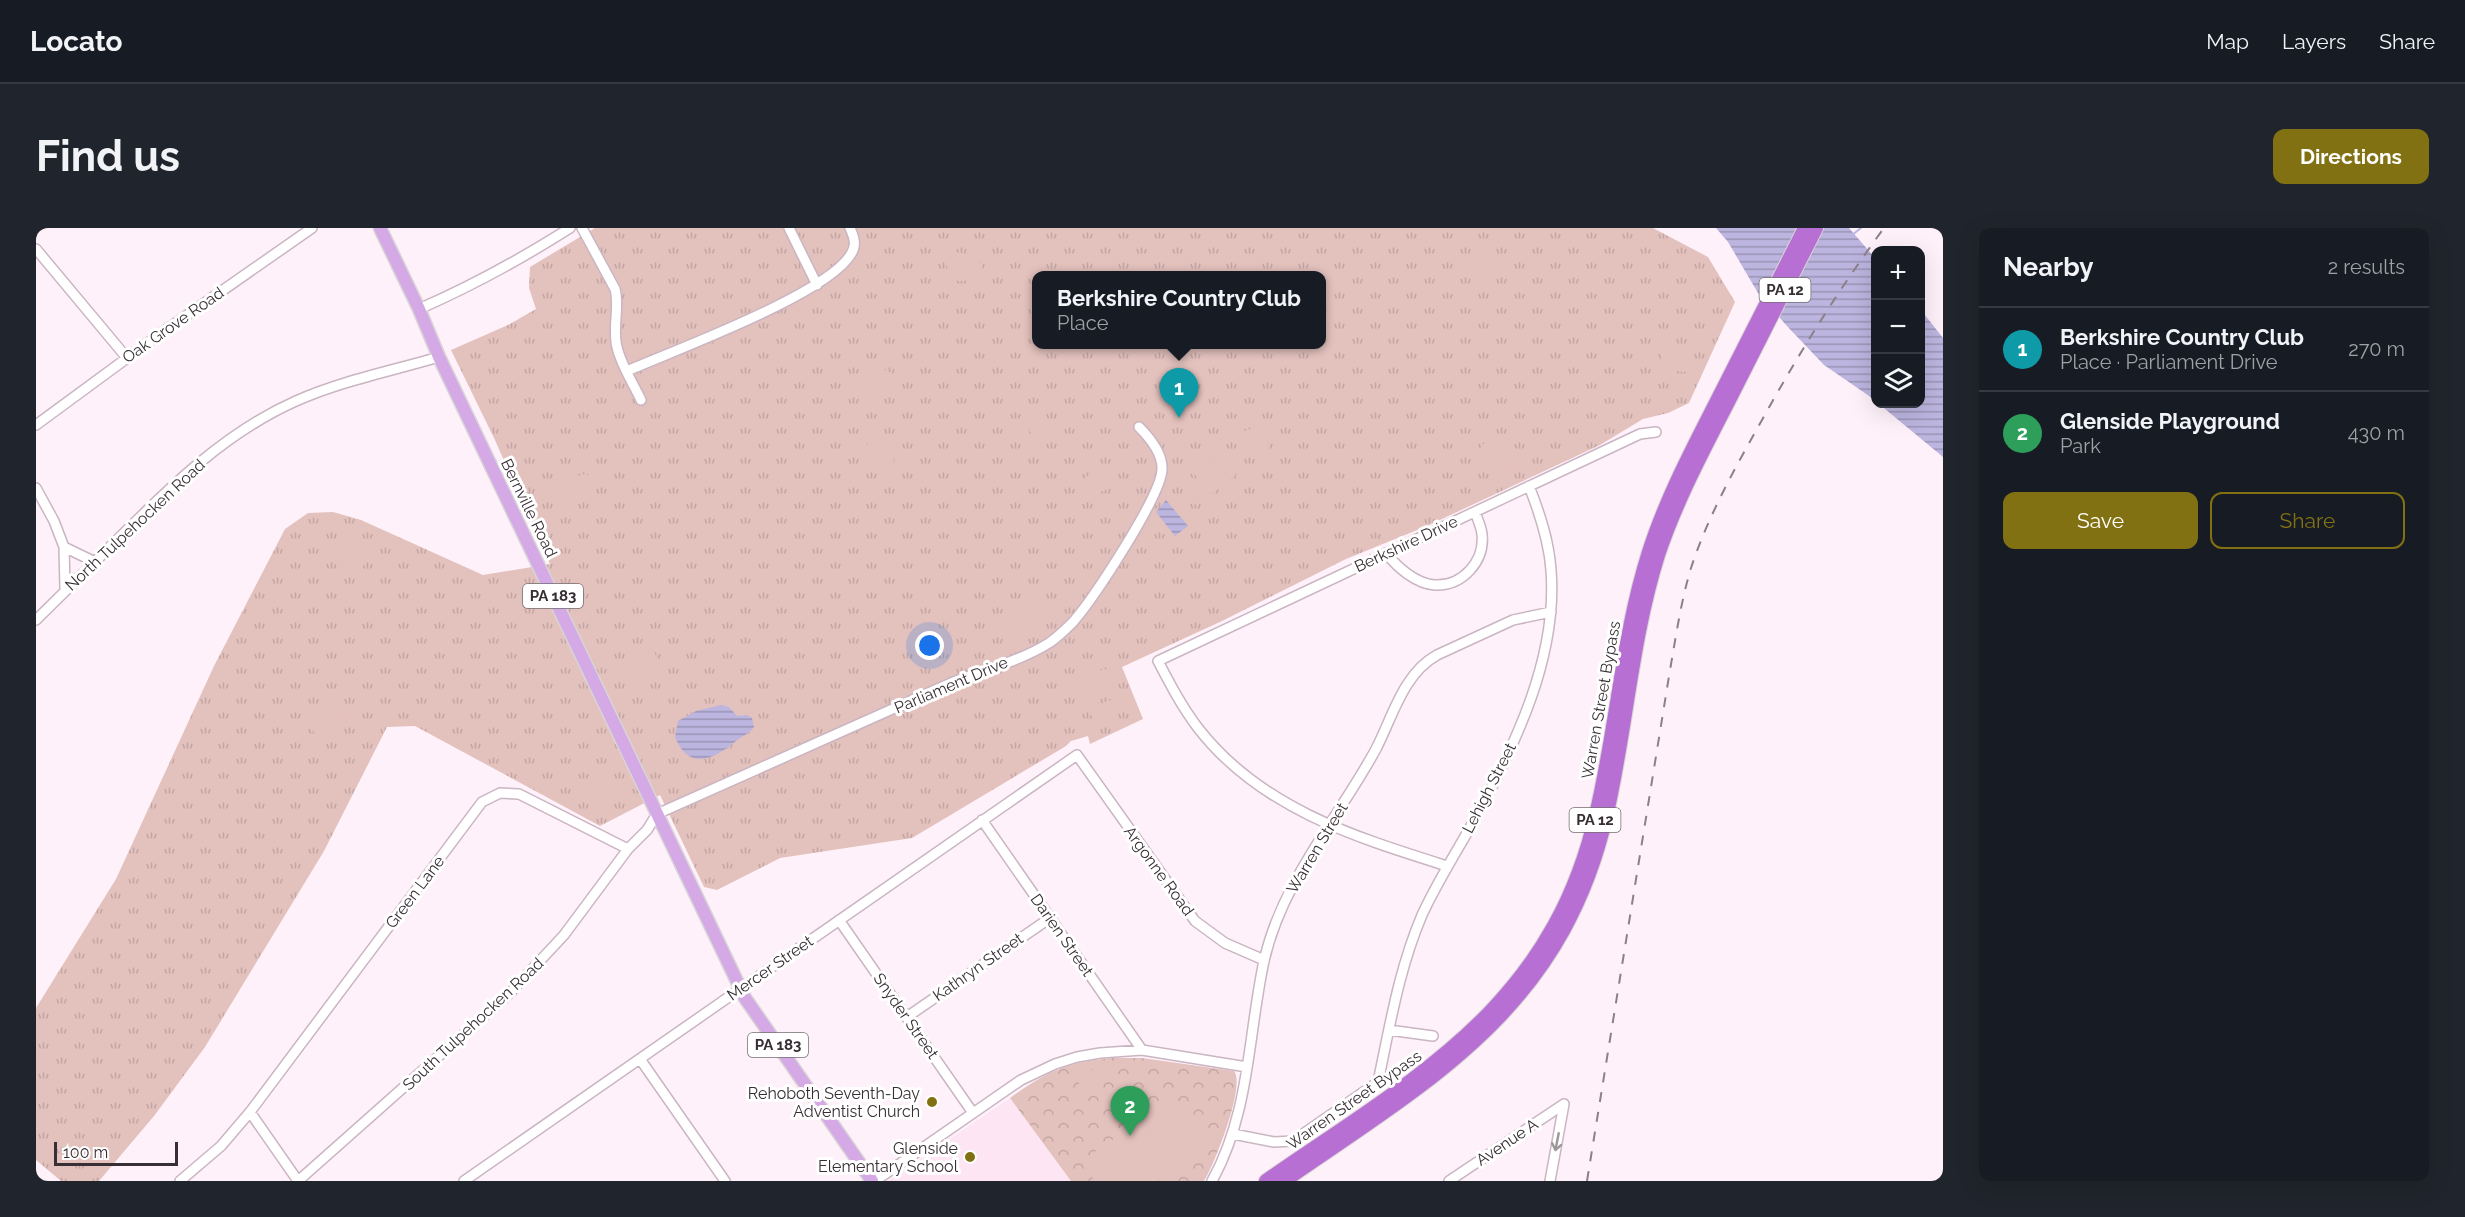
<!DOCTYPE html>
<html lang="en">
<head>
<meta charset="utf-8">
<style>
  :root { --surface:#171b24; --page:#20242c; --text:#f1f3f6; --muted:#9ea1a6; --line:#363941; --accent:#827112 }
  body { margin:0; font-family:Raleway,sans-serif; background:var(--page); color:var(--text) }
  .controls { position:absolute; right:18px; top:18px; display:grid; overflow:hidden; border-radius:12px; box-shadow:0 6px 24px #0002 }
  .controls button { width:54px; height:54px; display:grid; place-items:center; padding:0; border:0; border-bottom:2px solid var(--line); background:var(--surface); color:var(--text); font:30px sans-serif }
  .scale { position:absolute; left:18px; bottom:15px; width:124px; box-sizing:border-box; padding-left:6px; border:3px solid #372f34; border-top:0; font-size:16px; line-height:21px; white-space:nowrap; color:#372f34; -webkit-text-stroke:4px #fff; paint-order:stroke }
  .you { position:absolute; left:894px; top:418px; width:21px; height:21px; margin:-15px; border:4px solid #fff; border-radius:50%; background:#1a73e8; box-shadow:0 0 0 9px #1a73e833 }
  .badge { display:grid; place-items:center; width:39px; height:39px; border-radius:50%; background:var(--accent); color:#fff; font-size:20px; font-weight:700 }
  .pin { position:absolute; translate:-50% -50px; filter:drop-shadow(0 2px 3px #0008) }
  .pin::after { content:''; position:absolute; top:32px; width:21px; height:18px; background:inherit; clip-path:polygon(0 0,100% 0,50% 100%) }
  .popup { position:absolute; left:996px; top:43px; width:294px; height:78px; box-sizing:border-box; display:grid; place-content:center; border-radius:12px; background:var(--surface); filter:drop-shadow(0 2px 4px #0005); font-size:20px; white-space:nowrap; color:var(--muted) }
  .popup b { font-size:22px; color:var(--text) }
  .popup::after { content:''; position:absolute; left:50%; top:100%; margin-left:-12px; border:12px solid transparent; border-top-color:var(--surface) }
  .list { margin:0; padding:0; list-style:none }
  h2 { display:flex; justify-content:space-between; align-items:center; height:78px; margin:0; padding:0 24px; font-size:26px }
  h2 small { font-size:20px; font-weight:400; color:var(--muted) }
  .list li { display:grid; grid-template-columns:39px 1fr auto; gap:18px; align-items:center; box-sizing:border-box; height:84px; padding:0 24px; border-top:2px solid var(--line) }
  .list b { display:block; font-size:22px; white-space:nowrap }
  .list p { margin:0; font-size:20px; white-space:nowrap; color:var(--muted) }
  .list em { font-size:20px; font-style:normal; color:var(--muted) }
  .actions { display:flex; gap:12px; padding:18px 24px }
  .actions a { flex:1; padding:14px 0; border:2px solid var(--accent); border-radius:12px; text-align:center; font-size:21px; color:var(--accent) }
  .actions .main { background:var(--accent); color:#fff }
  .icon { flex:none; width:33px; height:33px; fill:none; stroke:currentColor; stroke-width:2; stroke-linecap:round; stroke-linejoin:round }
  .map { position:relative; flex:none; width:1907px; height:953px; overflow:hidden; border-radius:12px }
  header { display:flex; align-items:center; gap:36px; box-sizing:border-box; height:84px; padding:0 30px; background:var(--surface); border-bottom:2px solid var(--line) }
  header strong { font-size:28px }
  nav { display:flex; gap:33px; margin-inline-start:auto; font-size:21px }
  .intro { display:flex; align-items:center; justify-content:space-between; box-sizing:border-box; height:144px; padding:0 36px }
  h1 { margin:0; font-size:42px }
  .button { padding:15px 27px; border-radius:12px; background:var(--accent); color:#fff; font-size:21px; font-weight:700 }
  main { display:flex; gap:36px; padding:0 36px }
  aside { flex:1; background:var(--surface); border-radius:12px; box-shadow:0 6px 24px #0002 }
  .map>svg:first-child { display:block }
</style>
</head>
<body>
<header>
<strong>Locato</strong>
<nav><a>Map</a><a>Layers</a><a>Share</a></nav>
</header>
<div class="intro"><h1>Find us</h1><a class="button">Directions</a></div>
<main>
<div class="map">
<svg width="1907" height="953" viewBox="0 0 1907 953">
  <defs>
    <pattern id="grass-tufts" width="24" height="20" patternUnits="userSpaceOnUse" patternTransform="scale(1.5)"><rect width="24" height="20" fill="#e3c1bd"/><path d="M3 7l-1-3M5 7V3M7 7l1-3M15 17l-1-3M17 17v-4M19 17l1-3" fill="none" stroke="#c3a6a3"/></pattern>
    <pattern id="park-crowns" width="20" height="18" patternUnits="userSpaceOnUse" patternTransform="scale(1.5)"><rect width="20" height="18" fill="#e3c1bd"/><path d="M2 6a3 3 0 1 1 6 0M12 15a3 3 0 1 1 6 0" fill="none" stroke="#c3a6a3"/></pattern>
    <pattern id="water-rules" width="6" height="5" patternUnits="userSpaceOnUse" patternTransform="scale(1.5)"><rect width="6" height="5" fill="#bcb5e0"/><path d="M0 2.5h6" fill="none" stroke="#9a94b6"/></pattern>
  </defs>
  <rect width="100%" height="100%" fill="#fff1fa"/>
  <!-- built -->
  <path fill="#fde5f4" d="M974,870L1035,953H852Z"/>
  <!-- grass -->
  <path fill="url(#grass-tufts)" fill-rule="evenodd" d="M559,0H1617L1672,29L1699,74L1653,175L1632,185L1607,191L1564,217L1391,298L1310,331L1186,393L1086,439L1107,491L1054,516L1052,508L1035,513L1030,518L876,610L744,630L681,662L668,659L624,567L564,598L379,498L351,499L288,623L169,819L118,888L63,953H25L0,932V780L80,651L178,438L249,301L272,285L297,284L325,292L447,347L514,336L458,210L415,122L472,97L500,81L493,60L494,39ZM1000,48H1286V116H1000Z"/>
  <!-- park -->
  <path fill="url(#park-crowns)" d="M1075,830H1106L1198,843C1210,857 1178,937 1168,953H1035L974,870C1010,844 1031,834 1075,830Z"/>
  <!-- garden -->
  <path fill="#e3c1bd" d="M924,24L944,35L949,45L944,52L922,53C911,47 907,36 916,26Z
    M1435,31L1458,34L1462,40L1461,48L1455,51L1422,47C1416,35 1424,31 1435,31Z
    M1629,118L1654,122L1655,143C1647,146 1633,142 1626,135L1625,121Z
    M844,139L857,146C861,161 845,166 833,166L827,148L836,140Z
    M1001,181L1009,185L1014,197L1015,205L1008,211H1003L993,203V188Z
    M1220,199C1231,204 1233,212 1233,223L1224,232C1208,231 1199,220 1206,204Z
    M846,211C857,219 859,227 857,240L849,244L840,239L829,220L833,214Z
    M1447,216C1454,215 1455,218 1461,221C1472,225 1482,225 1481,239L1473,244L1451,241L1441,225Z
    M1182,223L1200,247L1189,255L1171,232Z
    M1167,235L1186,258L1175,267L1156,243Z
    M1063,237C1070,239 1074,248 1075,255L1072,261L1064,264L1048,276L1037,258L1056,245Z
    M546,246L559,248L562,256L533,277H529L522,268L521,259Z
    M1153,246L1172,269L1161,278L1143,255Z
    M297 327a17 17 0 1 1 34 0a17 17 0 1 1-34 0Z
    M994,373L1007,381V384L991,405L979,410L976,409L972,391Z
    M612,421L617,422L626,439L625,442L608,450H593L586,440L585,432Z
    M1074,441L1083,451L1080,460L1057,467L1045,466L1037,457V448C1048,441 1061,443 1074,441Z
    M304,472C321,482 305,502 298,514C288,514 278,508 275,498C280,486 290,473 304,472Z
    M1074,472C1094,484 1077,491 1064,495L1058,492L1053,483L1057,479Z
    M559,554L581,565L580,574L573,582H567L551,569L550,559Z
    M1066,838L1072,853L1046,863L1040,847Z
    M1140,869L1173,918L1121,953H1059L1045,933Z"/>
  <!-- water -->
  <path fill="url(#water-rules)" d="M1680,0H1813L1839,30V172L1788,137L1750,97L1722,65L1692,14Z
    M1885,82L1907,110V229L1843,176H1884Z
    M1130,272L1152,298L1139,308L1120,284Z
    M685,477L693,479L701,488L711,487L716,490L718,499C713,506 706,508 700,513C678,531 653,544 639,509L642,493L660,483Z"/>
  <g fill="none" stroke-linecap="round" stroke-linejoin="round">
    <!-- stream -->
    <path stroke="#bcb5e0" stroke-width="2" d="M1816,7L1825,0"/>
    <defs>
      <path id="minor" d="M546,0L579,61C584,80 576,100 581,119C585,137 597,155 605,172
        M753,0L781,57
        M0,21L91,130
        M383,81C436,58 485,31 534,0
        M591,143C639,122 792,66 815,26C821,17 818,9 814,0
        M0,197L117,111L276,0
        M0,260L18,293L28,319L29,361
        M28,319L59,334
        M1350,325C1361,339 1380,356 1399,357C1427,358 1449,333 1446,306C1445,298 1441,290 1439,284
        M0,392C27,365 54,339 81,312C134,259 190,204 260,173C305,153 355,143 403,129
        M946,592L1106,822
        M1411,638C1319,609 1224,580 1162,500C1146,479 1134,456 1122,433L1604,206L1620,204
        M803,692L937,885
        M871,789L1014,690
        M1353,802L1397,808
        M604,831L689,953
        M214,884L262,953
        M1197,906L1238,914L1257,913L1342,854C1354,797 1363,741 1386,687C1401,654 1421,623 1439,591C1479,517 1522,429 1515,342C1513,313 1504,286 1493,258
        M144,953L185,918L214,884L446,574L464,565L483,566L592,621
        M262,953L475,764L528,707L592,621L611,602L621,586C717,543 812,501 908,458C942,443 981,435 1013,415C1022,409 1029,402 1037,394C1057,371 1124,270 1126,242C1127,226 1114,210 1103,199
        M428,953L1041,527L1159,693L1189,715L1228,732
        M839,953L985,852L1019,836L1041,829L1064,825L1106,822L1211,839
        M1176,953C1214,885 1212,807 1228,733C1246,653 1302,591 1340,521C1357,488 1367,446 1401,427L1477,392L1515,384
        M1413,953L1528,876
        M1514,953L1528,876"/>
      <path id="major" d="M344,0L383,81L403,129L709,770L836,953"/>
      <path id="highway" d="M1230,953C1380,849 1515,780 1560,587C1581,500 1586,409 1613,324C1630,271 1656,222 1681,173C1710,115 1740,58 1769,0
        M1248,953C1397,850 1525,780 1570,589C1590,503 1595,413 1622,327C1640,273 1667,223 1693,172C1722,115 1751,57 1780,0"/>
    </defs>
    <!-- minor casing -->
    <use href="#minor" stroke="#cab5c2" stroke-width="12"/>
    <!-- major casing -->
    <use href="#major" stroke="#d7d5d6" stroke-width="15"/>
    <!-- highway casing -->
    <use href="#highway" stroke="#d7d5d6" stroke-width="16"/>
    <!-- minor -->
    <use href="#minor" stroke="#fff" stroke-width="9"/>
    <!-- major -->
    <use href="#major" stroke="#d4a9e5" stroke-width="12"/>
    <!-- highway -->
    <use href="#highway" stroke="#b86fd4" stroke-width="14"/>
    <!-- rail -->
    <path stroke="#8b8087" stroke-width="2" stroke-dasharray="10 10" stroke-linecap="butt" d="M1551,953L1634,442C1640,408 1645,373 1655,340C1672,288 1699,240 1726,192C1763,125 1803,61 1848,0"/>
  </g>
  <!-- one-way arrows -->
  <defs><path id="oneway-shaft" d="M-6 0H5M1.5-3L5.5 0L1.5 3" fill="none" stroke-width="1.6" stroke-linecap="round" stroke-linejoin="round" transform="scale(1.5)"/></defs>
  <use stroke="#9b979a" href="#oneway-shaft" transform="translate(1521 914) rotate(101)"/>
  <!-- markers -->
  <g fill="#827112" stroke="#fff" stroke-width="2">
    <circle cx="896" cy="874" r="6"/>
    <circle cx="934" cy="929" r="6"/>
  </g>
  <g text-anchor="middle" dominant-baseline="central" stroke-width="6" stroke-linejoin="round" paint-order="stroke">
    <!-- shield labels -->
    <g fill="#fff" stroke="#736d71" stroke-width="1.5">
      <rect x="1723.5" y="50" width="51" height="24" rx="4.5"/>
      <rect x="487" y="356" width="60" height="24" rx="4.5"/>
      <rect x="1533.5" y="580" width="51" height="24" rx="4.5"/>
      <rect x="712" y="805" width="60" height="24" rx="4.5"/>
    </g>
    <g font-size="15" font-weight="bold" fill="#372f34">
      <text x="1749" y="62">PA 12</text>
      <text x="517" y="368">PA 183</text>
      <text x="1559" y="592">PA 12</text>
      <text x="742" y="817">PA 183</text>
    </g>
    <!-- street labels -->
    <g font-size="16" fill="#372f34" stroke="#fff">
      <text transform="translate(137 97) rotate(-35)">Oak Grove Road</text>
      <text transform="translate(493 280) rotate(64)">Bernville Road</text>
      <text transform="translate(99 297) rotate(-43)">North Tulpehocken Road</text>
      <text transform="translate(1370 316) rotate(-25)">Berkshire Drive</text>
      <text transform="translate(915 457) rotate(-23)">Parliament Drive</text>
      <text transform="translate(1565 472) rotate(-80)">Warren Street Bypass</text>
      <text transform="translate(1453 560) rotate(-63)">Lehigh Street</text>
      <text transform="translate(1281 620) rotate(-59)">Warren Street</text>
      <text transform="translate(1123 643) rotate(54)">Argonne Road</text>
      <text transform="translate(379 664) rotate(-53)">Green Lane</text>
      <text transform="translate(1026 707) rotate(55)">Darien Street</text>
      <text transform="translate(942 739) rotate(-35)">Kathryn Street</text>
      <text transform="translate(734 740) rotate(-35)">Mercer Street</text>
      <text transform="translate(870 788) rotate(55)">Snyder Street</text>
      <text transform="translate(437 796) rotate(-43)">South Tulpehocken Road</text>
      <text transform="translate(1318 872) rotate(-35)">Warren Street Bypass</text>
      <text transform="translate(1471 914) rotate(-34)">Avenue A</text>
    </g>
    <!-- poi labels -->
    <g font-size="16" fill="#372f34" stroke="#fff" text-anchor="end">
      <text x="884" y="865">Rehoboth Seventh-Day<tspan x="884" dy="18">Adventist Church</tspan></text>
      <text x="922" y="920">Glenside<tspan x="922" dy="18">Elementary School</tspan></text>
    </g>
  </g>
</svg>
<div class="controls">
<button>+</button>
<button>−</button>
<button><svg class="icon" aria-label="layers" viewBox="0 0 24 24"><path d="M12 4l9 5-9 5-9-5zM3 14l9 5 9-5"/></svg></button>
</div>
<div class="scale">100 m</div>
<div class="you"></div>
<div class="pin badge" style="left:1143px;top:190px;background:#0f9aa8">1</div>
<div class="popup"><b>Berkshire Country Club</b>Place</div>
<div class="pin badge" style="left:1094px;top:908px;background:#2e9e5b">2</div>
</div>
<aside>
<h2>Nearby<small>2 results</small></h2>
<ul class="list">
<li><span class="badge" style="background:#0f9aa8">1</span><div><b>Berkshire Country Club</b><p>Place · Parliament Drive</p></div><em>270 m</em></li>
<li><span class="badge" style="background:#2e9e5b">2</span><div><b>Glenside Playground</b><p>Park</p></div><em>430 m</em></li>
</ul>
<div class="actions"><a class="main">Save</a><a>Share</a></div>
</aside>
</main>
</body>
</html>
